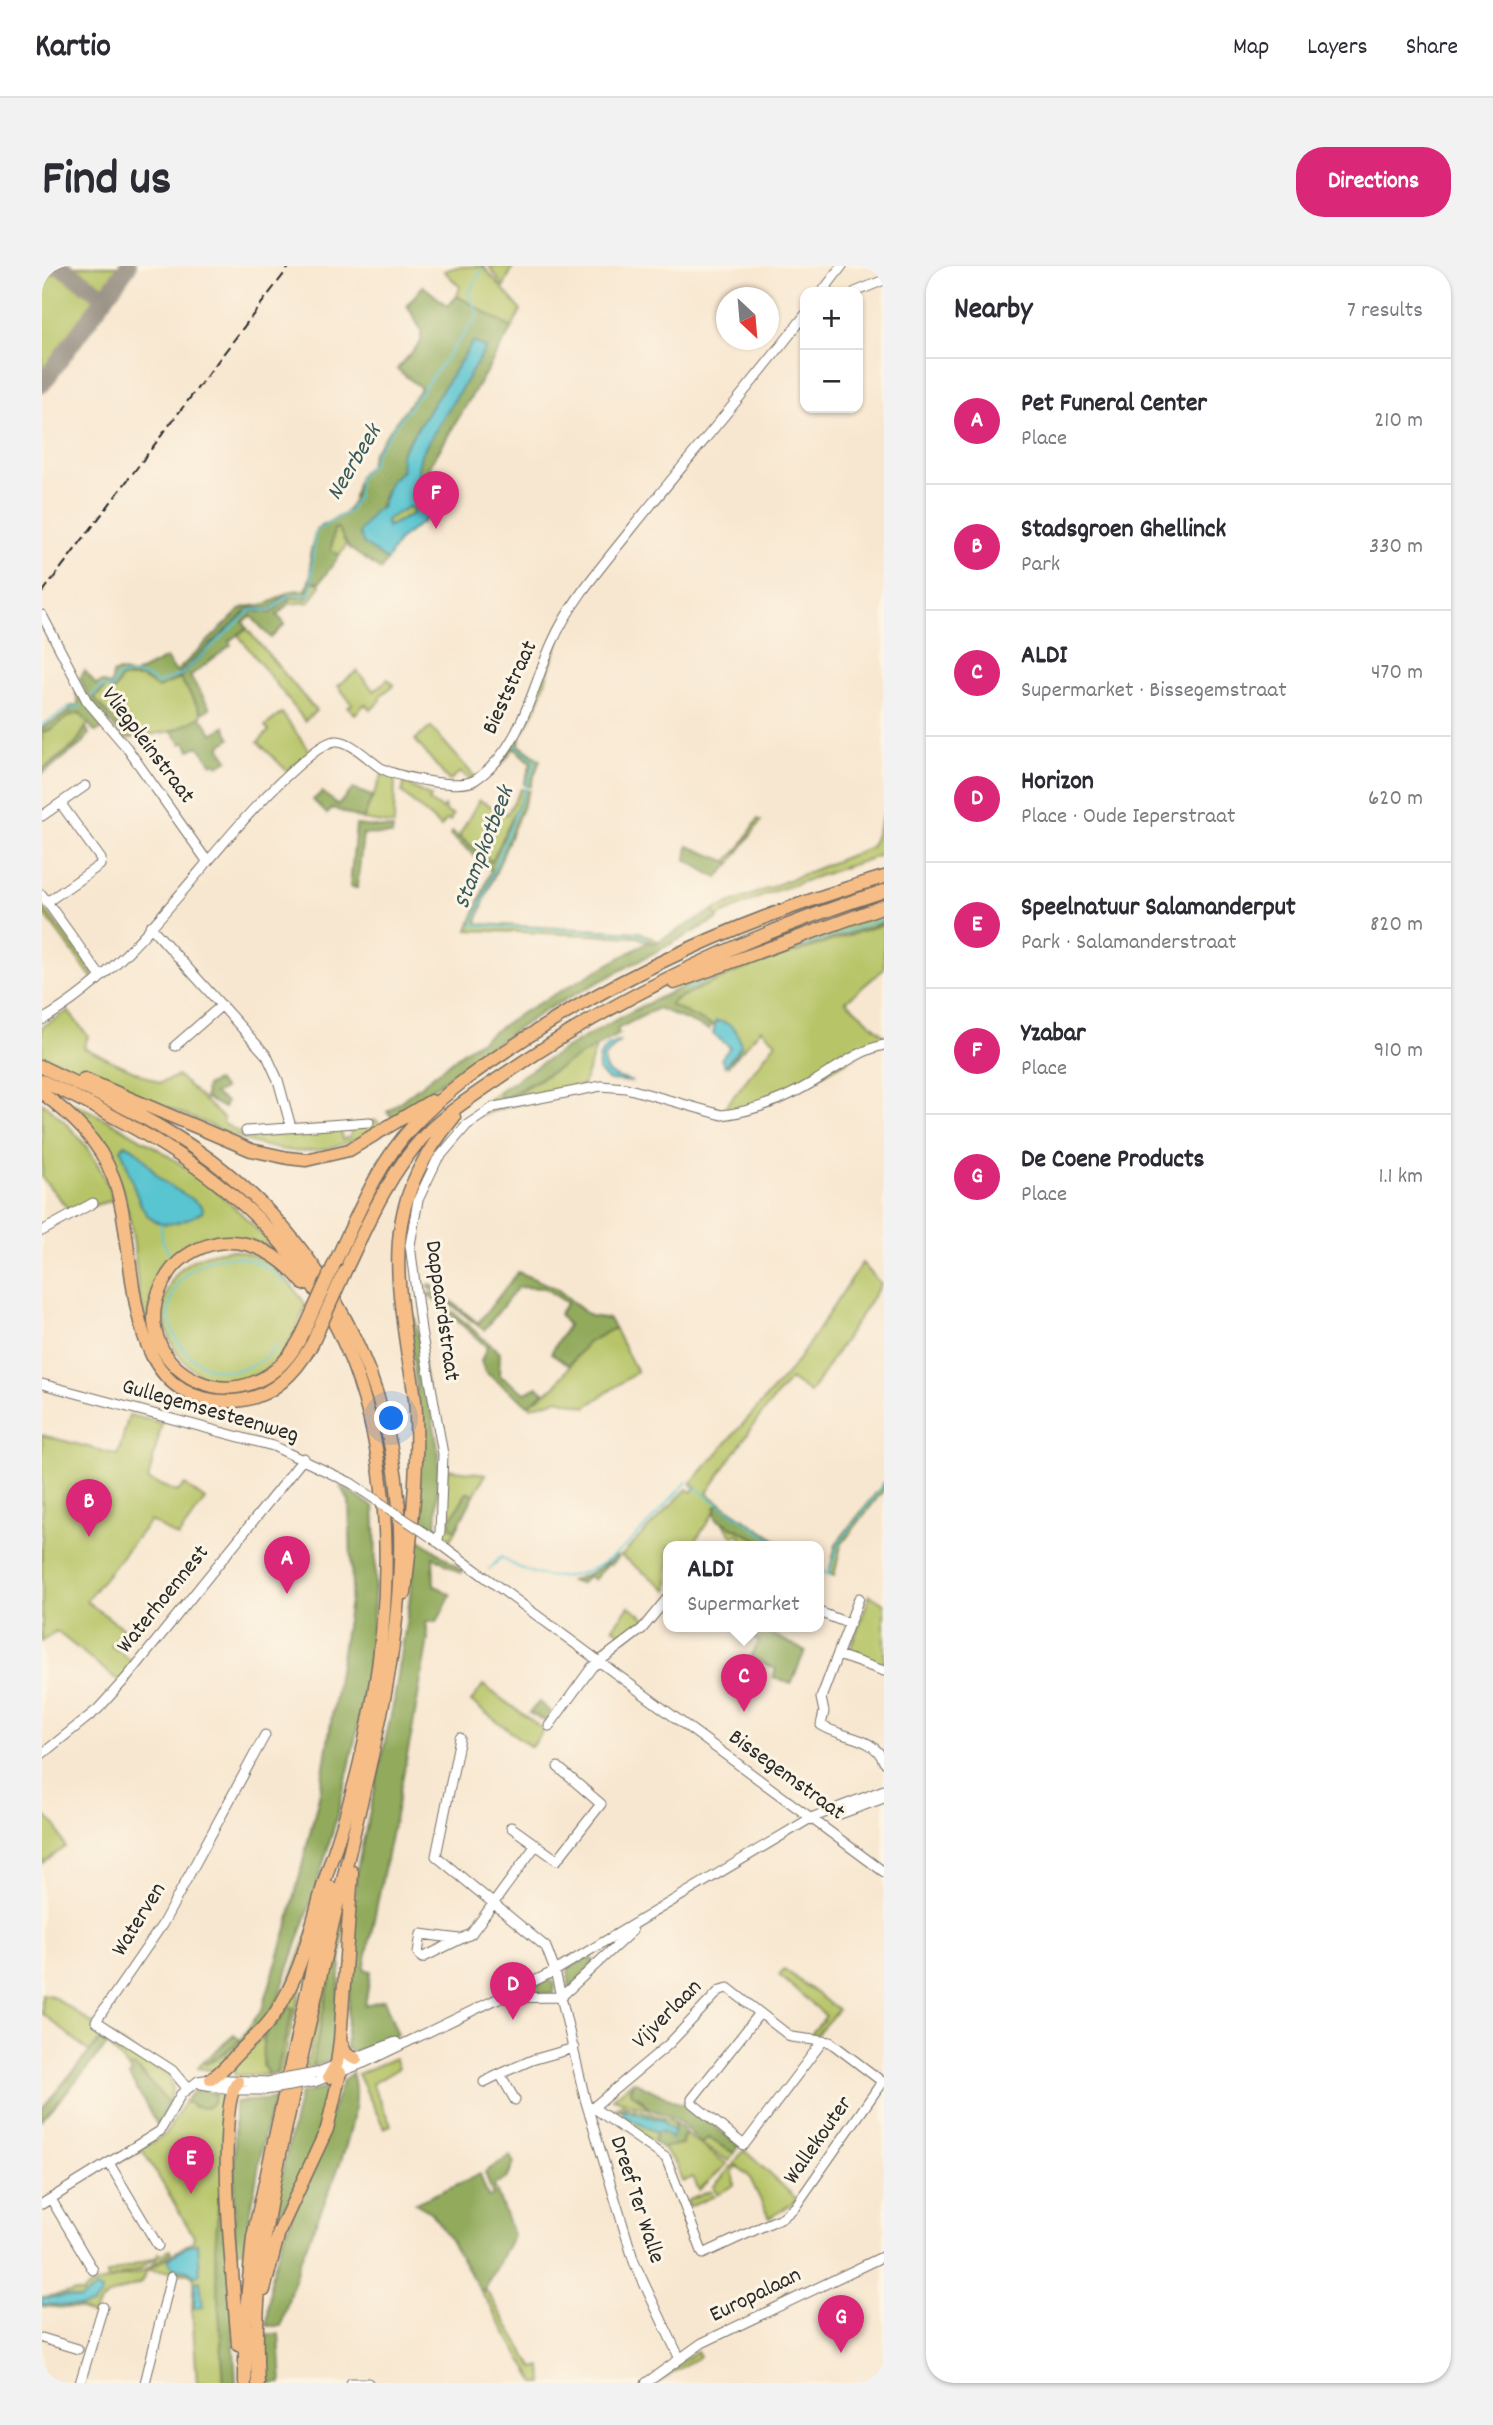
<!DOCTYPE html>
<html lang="en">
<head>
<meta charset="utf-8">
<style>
  :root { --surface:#fff; --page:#f2f2f3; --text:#2b2b33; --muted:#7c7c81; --line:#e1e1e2; --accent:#db2777 }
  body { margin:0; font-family:Dekko,sans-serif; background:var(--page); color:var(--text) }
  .controls { position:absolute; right:21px; top:21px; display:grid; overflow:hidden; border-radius:14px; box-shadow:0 2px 5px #0004 }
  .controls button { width:63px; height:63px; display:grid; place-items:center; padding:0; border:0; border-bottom:2px solid var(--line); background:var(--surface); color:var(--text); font:35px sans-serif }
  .compass { position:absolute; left:674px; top:21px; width:63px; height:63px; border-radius:50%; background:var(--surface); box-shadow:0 2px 5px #0004; rotate:154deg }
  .you { position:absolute; left:350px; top:1153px; width:24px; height:24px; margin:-18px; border:5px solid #fff; border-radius:50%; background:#1a73e8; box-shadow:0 0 0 10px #1a73e833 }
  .badge { display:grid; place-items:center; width:46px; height:46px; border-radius:50%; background:var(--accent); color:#fff; font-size:23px; font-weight:700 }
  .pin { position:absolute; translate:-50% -58px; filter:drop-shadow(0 2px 4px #0008) }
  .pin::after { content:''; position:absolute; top:37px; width:24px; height:21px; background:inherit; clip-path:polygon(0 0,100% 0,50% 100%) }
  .popup { position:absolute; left:621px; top:1275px; width:161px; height:91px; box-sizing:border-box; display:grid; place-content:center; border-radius:14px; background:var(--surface); filter:drop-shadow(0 2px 5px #0005); font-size:23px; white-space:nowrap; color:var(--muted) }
  .popup b { font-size:26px; color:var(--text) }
  .popup::after { content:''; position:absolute; left:50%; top:100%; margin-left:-14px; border:14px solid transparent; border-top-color:var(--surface) }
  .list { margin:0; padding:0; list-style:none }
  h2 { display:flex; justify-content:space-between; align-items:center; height:91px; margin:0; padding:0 28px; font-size:30px }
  h2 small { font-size:23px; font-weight:400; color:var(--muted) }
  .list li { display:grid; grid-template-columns:46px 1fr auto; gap:21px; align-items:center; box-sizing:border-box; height:126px; padding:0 28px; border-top:2px solid var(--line) }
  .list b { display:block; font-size:26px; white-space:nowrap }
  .list p { margin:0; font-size:23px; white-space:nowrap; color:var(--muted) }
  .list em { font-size:23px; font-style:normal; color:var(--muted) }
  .map { position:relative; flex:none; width:842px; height:2117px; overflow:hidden; border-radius:28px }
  header { display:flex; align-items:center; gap:42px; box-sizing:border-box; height:98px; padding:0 35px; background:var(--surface); border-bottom:2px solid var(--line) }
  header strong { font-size:33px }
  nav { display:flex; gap:38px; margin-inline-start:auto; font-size:24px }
  .intro { display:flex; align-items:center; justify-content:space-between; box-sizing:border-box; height:168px; padding:0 42px }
  h1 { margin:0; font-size:49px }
  .button { padding:18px 32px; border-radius:28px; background:var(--accent); color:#fff; font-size:24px; font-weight:700 }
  main { display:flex; gap:42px; padding:0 42px }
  aside { flex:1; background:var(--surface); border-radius:28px; box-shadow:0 2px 5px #0004 }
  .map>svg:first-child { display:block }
</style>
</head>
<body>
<header>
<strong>Kartio</strong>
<nav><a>Map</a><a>Layers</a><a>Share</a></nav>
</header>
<div class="intro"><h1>Find us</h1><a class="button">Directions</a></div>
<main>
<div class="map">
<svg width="842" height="2117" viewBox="0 0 842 2117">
  <rect width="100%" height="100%" fill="#fcf5e5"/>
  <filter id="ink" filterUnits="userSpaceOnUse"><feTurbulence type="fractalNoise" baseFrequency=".0143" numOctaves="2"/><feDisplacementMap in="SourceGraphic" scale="14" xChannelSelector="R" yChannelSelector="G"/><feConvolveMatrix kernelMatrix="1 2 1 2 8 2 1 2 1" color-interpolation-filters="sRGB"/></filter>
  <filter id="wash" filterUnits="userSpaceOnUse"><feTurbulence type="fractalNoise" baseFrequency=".00686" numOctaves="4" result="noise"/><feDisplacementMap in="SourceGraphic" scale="28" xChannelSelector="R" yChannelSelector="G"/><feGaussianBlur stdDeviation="1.57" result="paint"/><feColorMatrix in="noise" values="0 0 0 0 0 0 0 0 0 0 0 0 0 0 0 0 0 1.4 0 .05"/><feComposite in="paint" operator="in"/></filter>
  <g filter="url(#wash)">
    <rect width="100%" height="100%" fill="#f8e7d0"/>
    <!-- green -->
    <path fill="#b7c567" stroke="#717849" stroke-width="2" d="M30,0H79L62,21Z
      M441,0L479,44L470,62L415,30L418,21L402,5L415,1Z
      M447,0H471L462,21Z
      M17,7L51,31L52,37L0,109V20L8,9Z
      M366,241L372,242L371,248L346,261L344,254Z
      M296,261L304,279L298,289L289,285V267Z
      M271,315L277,317L278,320L268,336L247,338L246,331L262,333L268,330Z
      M204,362L274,445L263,455L196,369Z
      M517,374L495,440L482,465L480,461Z
      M315,405L332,425L346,413L352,419L337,431L339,434L329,444L323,438L313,448L306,441L310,438L296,420Z
      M79,411L100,412L121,420L138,412L160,447L159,451L130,465L83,473L52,433L65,421L73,424Z
      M38,447L47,456L33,479L0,504V466L26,450Z
      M240,447L268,486L245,505L216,476L227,465L223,460Z
      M389,461L433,511L426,513L418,506L407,515L373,474Z
      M341,507L353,510L352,559L321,554Z
      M363,513L369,514L368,520L389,531L387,535L400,543L402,540L404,546L411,549L408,555L404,554L399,561L360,527Z
      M479,523L483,524L450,596L417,570L437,534L465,548Z
      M842,547V588L727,627L675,651L672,644L829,581Z
      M716,553L719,555L689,597L685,595L697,583Z
      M439,631L443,632L435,656L438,658L598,666L616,675L611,678L596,671L426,664Z
      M0,639L52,707L50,712L0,645Z
      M842,648V656L711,699L709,692Z
      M842,658V703L804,735L842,769V774L766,817L710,840L680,845L734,776L719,763L685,801L699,780L674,755L671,760L628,740L633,734L683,709Z
      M26,745L46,770L42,782L118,817L136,810L182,853L181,857L197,866L207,867L298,860L300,874L309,870L308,860L334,854L339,860C290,888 257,893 203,874L0,789V761Z
      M555,779L541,819L431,851L414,864L413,862L457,825L463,834Z
      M12,828C95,866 174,912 233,984C183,957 114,977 108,1041C107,1053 111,1067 114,1079C97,1049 95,1014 92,980C85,918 62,867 12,828Z
      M0,836C34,863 58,892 71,934L29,946L0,912Z
      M188,984C225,988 244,1010 264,1039C255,1059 250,1081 232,1097C141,1175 61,994 188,984Z
      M820,997L839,1018L768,1127L748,1113L715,1154L665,1227L678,1237L652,1277L656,1280H627L626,1324L579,1290L645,1223L649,1226L655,1221L649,1217L752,1100Z
      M572,1062L595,1106L544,1141L516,1133L489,1141L486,1139L513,1120L545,1077Z
      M87,1149L120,1157L106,1214L135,1226L143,1219L163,1234L136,1271L108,1255L44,1335L82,1363L69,1380L94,1398L78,1416L14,1365L0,1376V1169L76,1189Z
      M405,1203L444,1208L432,1229L427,1226L409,1261L414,1264L407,1275L402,1266Z
      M842,1217V1223L799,1279L792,1310L787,1307L794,1278Z
      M680,1256L721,1276L719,1280H698L699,1270L696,1268L691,1271Z
      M828,1329L842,1338V1401L806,1389Z
      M587,1340L606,1354L584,1372L571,1361Z
      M441,1419L502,1464L489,1481L429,1436Z
      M0,1548L14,1559L23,1581L0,1598Z
      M304,1628L299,1695H292L270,1800L264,1802Z
      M280,1631L239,1807L234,1808L251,1742L246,1740L239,1752L232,1755Z
      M742,1703L796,1744L774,1769H768L784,1750L737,1709Z
      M0,1728L10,1730L126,1809L131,1822L126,1837L98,1804L86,1802L66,1778L57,1775L48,1786L0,1747Z
      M222,1769L221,1799L226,1809H192V1800Z
      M198,1775L200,1778L172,1805L156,1802L161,1796L164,1798L176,1793Z
      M353,1792L357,1802L330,1818L349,1859L342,1862L316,1808Z
      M589,1817L588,1824L607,1843L571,1832Z
      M169,1825L178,1829L182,1839L183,1930L173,1984L182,2117H155L150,2043L152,2011L147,2007L105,2004L99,2017C80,2024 59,2028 51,2049L37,2043L0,2040V2031L34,2026L40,2028C51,2008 112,2017 116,1987L118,1989L128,1983L129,1986L107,2002L112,2000L151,1975L152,1970L101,1885L74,1897L124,1868L143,1835L152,1841L165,1842L173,1829Z
      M580,1838L631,1855L632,1865L583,1843L576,1844L570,1849L566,1846Z
      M582,1850L614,1866L612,1876L579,1856L582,1855Z
      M643,1868L685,1898L657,1924L651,1911L640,1916L635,1899L620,1882L640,1876Z
      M666,1872L692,1887L687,1895L659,1878Z
      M702,1884L756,1934L727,1952L707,1910L692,1897Z
      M690,1900L695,1901L691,1906L692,1919L676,1928L671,1921Z
      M668,1925L673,1930L647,1941L645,1935Z
      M114,1991L96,2004L68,2014L64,2009Z
      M444,2024L492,2102L500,2100L501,2117H494L440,2027Z
      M655,2085L658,2090L615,2117L616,2112Z"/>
    <!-- forest -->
    <path fill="#91aa5c" stroke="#5e6a44" stroke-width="2" d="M381,20L406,40L415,30L470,62L388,200L394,220L381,226L376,202L379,188L444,82L431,76L359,187L360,204L348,215L322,278L345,294L339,304L307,282L296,262L292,263L289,285L298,289L277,317L269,315L265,330L244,329L229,343L208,342L136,409L138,412L197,353L210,345L229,347L248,331L247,338L235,349L243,358L229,372L209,350L201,356L205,362L187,375L189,379L148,410L168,442L160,447L138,412L116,422L100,412H79L72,425L64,421L52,432L79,463L76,466L48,435L38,412L43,405L54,419L60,416L69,420L71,408L77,405L91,409L124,392L134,406L199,343C209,338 218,341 227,337C245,329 241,324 264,324L269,309L268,289L274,263L302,248L310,238L317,210L327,200L331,187L379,122L355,103L379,76V64L365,39Z
      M37,426L64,462L53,466L38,447C21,449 16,464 0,466V462L28,445L27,441L37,439L34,427Z
      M159,451L171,468L183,460L188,473L177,481L186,494L176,500L173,496L170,498L156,480L148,484L143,476L139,478L130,465Z
      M44,461L47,468L41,477L0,508V504L33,479Z
      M475,468L478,470L477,479L498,494L488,521L482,518L489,497L472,482L459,499L451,503Z
      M311,523L330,530L321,554L291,542L285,548L271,534L280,526L296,539Z
      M483,524L487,525L443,632L439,631L449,604L408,569L410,566L450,596Z
      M314,559L351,563L350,569L321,568L315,622L308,621Z
      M646,580L689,597L675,612L644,594Z
      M672,644L676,653L507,742L432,791L351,852L345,846L421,786L481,746L608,675L611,678Z
      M709,692L711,699L633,733L628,739L669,759L667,764L616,742L575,763L577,768L459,834L457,825C536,771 620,726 709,692Z
      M174,815L182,823L172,828L184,836L182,842L163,832L164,820Z
      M476,1006L514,1022L548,1050L567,1053L572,1062L545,1077L527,1099L509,1087L526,1059L517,1048L525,1037L502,1022L476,1021L442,1064L386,1021L388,1018L436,1057Z
      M389,1027L458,1087L457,1109L483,1127L496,1121L502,1126L486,1139L443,1106L439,1095L445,1081L385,1028Z
      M367,1051L373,1052L397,1188L394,1264L373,1249L376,1141Z
      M298,1220L332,1241C341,1367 313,1498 275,1618C263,1657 248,1695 236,1734L228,1749L200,1778L198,1775L164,1798L161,1796L192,1769L198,1774L221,1741L245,1662L278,1526L310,1322L307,1235Z
      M425,1226L432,1229L414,1264L409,1261L408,1255Z
      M678,1237L743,1280H729L674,1253L673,1242Z
      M374,1271L421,1305L418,1307L391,1290L392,1319L409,1329L395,1356H384L386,1373L370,1465L322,1703L329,1705L323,1739L342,1734L356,1769L312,1786L304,1782L314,1608L352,1435L367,1338Z
      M573,1290L576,1291L568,1299L565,1298L552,1314L546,1310L538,1318L528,1315L549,1307Z
      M718,1362L763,1385L749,1418L731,1411L734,1403L708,1391L717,1376L712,1372Z
      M497,1436L512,1449L506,1457L487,1447Z
      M547,1691L552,1695L528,1726L526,1703Z
      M292,1695H299L292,1791L289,1795L270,1800Z
      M507,1713L512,1718L511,1728L488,1726L489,1722Z
      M246,1740L251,1742L234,1808L226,1809C217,1791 218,1760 239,1752Z
      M57,1775L66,1778L0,1854V1842Z
      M91,1800L97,1804L126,1837L116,1860L87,1810L90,1807L86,1802Z
      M310,1807C326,1852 278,1944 261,1987C252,2010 246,2036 239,2060H225L229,2011L238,1981L301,1814Z
      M591,1815L640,1839L643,1836L697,1880L692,1887L666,1872L659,1878L635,1853L607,1843L599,1832L589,1827Z
      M287,1822C296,1844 252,1923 241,1946L232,1945L258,1828Z
      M161,1823L173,1829C172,1847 153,1842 143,1835L151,1826Z
      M233,1833L222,1869L202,1985H192L193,1836Z
      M633,1856L645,1869L641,1870L640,1878L620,1882L612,1876L614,1866L632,1865Z
      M468,1890L472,1897L466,1911L452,1919L471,1969L440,2027L397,1956L389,1946L373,1937L438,1908L446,1931L451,1930L443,1906Z
      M177,1929L183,1930L194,2117H182L173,1984Z
      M224,2068H237L240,2117H224Z"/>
    <!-- water -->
    <path fill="#59c5d1" stroke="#42787e" stroke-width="2" fill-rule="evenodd" d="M431,76L444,82L379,188L376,202L385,248L383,254L357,274L345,294L322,278L317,267L332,245L339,242L348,215L360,205L359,188ZM366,241L372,243L371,248L345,261L344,254Z
      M674,755C690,756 697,766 699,780L683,800L679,793L688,781L671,768Z
      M577,776L562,792C560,812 578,810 590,816L566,814L557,805C555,790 561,778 577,776Z
      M83,878C101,885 106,901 119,913C132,925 149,929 161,942L160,946C96,982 98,929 79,883Z
      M580,1843L619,1854L632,1865L629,1873L621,1865L614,1866L582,1850Z
      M156,1977L158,2008L152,2009L145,2004L131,2002L126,1993L147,1979Z
      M153,2015H158L161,2041L152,2042Z
      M54,2022L60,2025L59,2030L50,2039L40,2041L0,2038V2032L25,2030L38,2033Z"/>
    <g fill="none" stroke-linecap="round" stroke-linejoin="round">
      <!-- stream -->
      <path stroke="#59c5d1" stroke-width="2" d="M49,431L59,421L71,422L74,412C87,406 104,408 115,418L140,408L209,344H229L247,329H268C272,307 269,286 274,265L307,245L315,232L317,212L331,196L333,187L437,48L426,29L440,3
        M0,459L25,443L39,440
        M473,479L494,494L431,659L596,668L606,672
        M645,723L696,701L842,653
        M119,958L120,974L126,985
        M237,1077C223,1095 205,1106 182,1104C167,1103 154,1097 144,1086C90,1027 179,949 243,1017
        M649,1219L739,1280
        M777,1303L787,1309L796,1279L842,1218
        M447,1304L459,1291C543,1348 591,1271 645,1216"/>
      <!-- taxiway -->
      <path stroke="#92897e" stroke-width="18" d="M18,0L63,31
        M0,118L86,0"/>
    </g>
  </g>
  <g filter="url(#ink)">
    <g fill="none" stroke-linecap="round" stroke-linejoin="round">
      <defs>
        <path id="minor" d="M780,26L800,0
          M813,26L842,14
          M0,349L45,435L85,482L165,595
          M0,550L43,520
          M0,629L59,711
          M5,636L58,599L59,593L19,538
          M108,660L225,790L236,814L249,861
          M0,754C111,690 172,566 271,487C278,482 287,474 296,475C310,476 327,494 339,502C355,511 417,524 433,514C479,484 489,424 510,377C529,334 562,298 591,261C648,190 708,121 763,49
          M133,780L180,739
          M204,865L327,856
          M0,965L51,937
          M0,1118L231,1180L309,1217
          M393,1274L842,1606
          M395,1276L398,1266L401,1188L379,1064L368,979L376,934L395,894L425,859L452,841L559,820L584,822L680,849C712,845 745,832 773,815C795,802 817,784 842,779
          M817,1332L779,1432L782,1446L779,1459C800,1473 832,1469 842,1496
          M777,1346L808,1358
          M796,1389L842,1405
          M507,1460L550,1401L600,1363L627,1330
          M418,1472L394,1590L504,1681L513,1705L543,1833L592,1996L637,2091
          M0,1488L56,1443L86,1410L262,1192
          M787,1546L798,1548L842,1532
          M469,1561L515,1594L559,1538L516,1501
          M418,1673L379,1668L376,1687L380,1692L429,1668L494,1579
          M462,1732L519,1731L590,1665
          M718,1747L650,1833V1837L702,1879L780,1776
          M274,1807L354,1776
          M272,1816L324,1796L513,1705L769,1552L842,1524
          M442,1816L458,1808
          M159,1818L194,1824H223
          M145,1822L130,1804L54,1755L120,1659L223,1469
          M473,1834L458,1808L490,1794L532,1782
          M552,1842L624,1892L661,1988L741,1951L753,1941L840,1816
          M548,1844L627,1778L678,1724L686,1722L749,1771L788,1776L842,1817
          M67,1897L116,1980
          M9,1933L51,2004
          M0,1938L118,1865L139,1828L156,1815L169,1813L225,1816
          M0,2072L36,2083
          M0,2115L5,2117
          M38,2117L61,2041
          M103,2117L129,2011
          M309,2117H326
          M604,2117L660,2077L842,1990"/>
        <path id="highway" d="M632,717L842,640
          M0,801C58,829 118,856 170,895C285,982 354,1119 358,1263C361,1365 336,1467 312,1566C294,1646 274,1726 256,1807C232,1912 209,2008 216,2117
          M42,813L209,884L246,892L264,894L307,884L389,835
          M0,815C83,854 166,898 229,966C384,1133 358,1393 290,1592C272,1643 263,1705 232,1749C223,1763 211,1772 199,1784C189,1794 181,1805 169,1813
          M0,827C31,850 57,875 71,911C100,983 71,1141 192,1135C228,1133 253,1108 270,1078
          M294,994C316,948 335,899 370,861C402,826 442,799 482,773C593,701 715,648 842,611
          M302,1007C325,959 345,910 382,870C406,845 437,826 466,806C583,726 708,668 842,625
          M262,1018C241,992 210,971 175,977C151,982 132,995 121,1017C77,1102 209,1177 262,1065
          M363,1327C369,1269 376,1209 374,1151C374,1125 367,1101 364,1077C350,982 349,928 412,851
          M298,1774L304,1788L314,1793
          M287,1811L295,1797L298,1774L310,1606
          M222,2024L237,1966L285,1863L298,1807
          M196,2079C193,2037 172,1840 196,1816
          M203,2117V2056L211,1971L288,1621"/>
      </defs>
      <!-- minor casing -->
      <use href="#minor" stroke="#736d65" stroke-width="11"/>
      <!-- highway casing -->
      <use href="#highway" stroke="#736d65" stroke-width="15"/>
      <!-- minor -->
      <use href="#minor" stroke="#fff" stroke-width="9"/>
      <!-- highway -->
      <use href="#highway" stroke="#f6be86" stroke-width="12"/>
      <!-- rail -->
      <path stroke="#2b2b2b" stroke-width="2" stroke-dasharray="10 5" stroke-linecap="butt" d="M0,327L248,0"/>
      <defs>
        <path id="minor-bridge" d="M309,1217L389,1271
          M225,1816L274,1807
          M223,1824L272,1816"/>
        <path id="highway-bridge" d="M262,1065L294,994
          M270,1078L302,1007"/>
      </defs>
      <!-- minor-bridge casing -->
      <use href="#minor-bridge" stroke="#736d65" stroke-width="11" stroke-linecap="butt"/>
      <!-- highway-bridge casing -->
      <use href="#highway-bridge" stroke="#736d65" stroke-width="15" stroke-linecap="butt"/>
      <!-- minor-bridge -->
      <use href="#minor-bridge" stroke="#fff" stroke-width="9"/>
      <!-- highway-bridge -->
      <use href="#highway-bridge" stroke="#f6be86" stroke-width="12"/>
    </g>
  </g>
  <g text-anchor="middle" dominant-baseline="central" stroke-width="6" stroke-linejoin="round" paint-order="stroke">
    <!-- street labels -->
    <g font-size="23" fill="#2b2b2b" stroke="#fcf5e5">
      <text transform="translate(469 422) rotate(-65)">Bieststraat</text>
      <text transform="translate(105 480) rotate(53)">Vliegpleinstraat</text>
      <text transform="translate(399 1045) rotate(82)">Dappaardstraat</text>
      <text transform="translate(168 1146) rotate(16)">Gullegemsesteenweg</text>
      <text transform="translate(122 1334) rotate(-51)">Waterhoennest</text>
      <text transform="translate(744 1510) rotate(36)">Bissegemstraat</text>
      <text transform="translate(98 1654) rotate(-58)">Waterven</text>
      <text transform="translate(626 1749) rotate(-45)">Vijverlaan</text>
      <text transform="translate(777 1875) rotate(-55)">Wallekouter</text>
      <text transform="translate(594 1934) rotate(72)">Dreef Ter Walle</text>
      <text transform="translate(714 2030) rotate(-26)">Europalaan</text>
    </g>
    <!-- water labels -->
    <g font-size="24" font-style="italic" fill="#39595d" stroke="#fcf5e5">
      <text transform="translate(313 197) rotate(-59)">Neerbeek</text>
      <text transform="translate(443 582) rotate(-69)">Stampkotbeek</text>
    </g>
  </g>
</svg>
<div class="controls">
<button>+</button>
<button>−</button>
</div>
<svg class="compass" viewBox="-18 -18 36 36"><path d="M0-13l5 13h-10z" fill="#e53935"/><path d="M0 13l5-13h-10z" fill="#7c7c81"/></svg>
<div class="you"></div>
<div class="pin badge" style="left:245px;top:1328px">A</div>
<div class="pin badge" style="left:47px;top:1271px">B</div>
<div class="pin badge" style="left:702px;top:1446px">C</div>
<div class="popup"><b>ALDI</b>Supermarket</div>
<div class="pin badge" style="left:471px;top:1754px">D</div>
<div class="pin badge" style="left:149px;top:1928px">E</div>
<div class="pin badge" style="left:394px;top:263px">F</div>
<div class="pin badge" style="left:799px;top:2087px">G</div>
</div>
<aside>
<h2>Nearby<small>7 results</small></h2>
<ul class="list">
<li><span class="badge">A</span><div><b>Pet Funeral Center</b><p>Place</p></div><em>210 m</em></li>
<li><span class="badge">B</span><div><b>Stadsgroen Ghellinck</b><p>Park</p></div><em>330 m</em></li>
<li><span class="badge">C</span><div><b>ALDI</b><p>Supermarket · Bissegemstraat</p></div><em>470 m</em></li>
<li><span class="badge">D</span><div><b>Horizon</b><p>Place · Oude Ieperstraat</p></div><em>620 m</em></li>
<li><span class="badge">E</span><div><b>Speelnatuur Salamanderput</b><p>Park · Salamanderstraat</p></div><em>820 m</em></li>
<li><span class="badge">F</span><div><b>Yzabar</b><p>Place</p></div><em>910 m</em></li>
<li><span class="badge">G</span><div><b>De Coene Products</b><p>Place</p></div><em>1.1 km</em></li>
</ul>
</aside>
</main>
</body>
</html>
